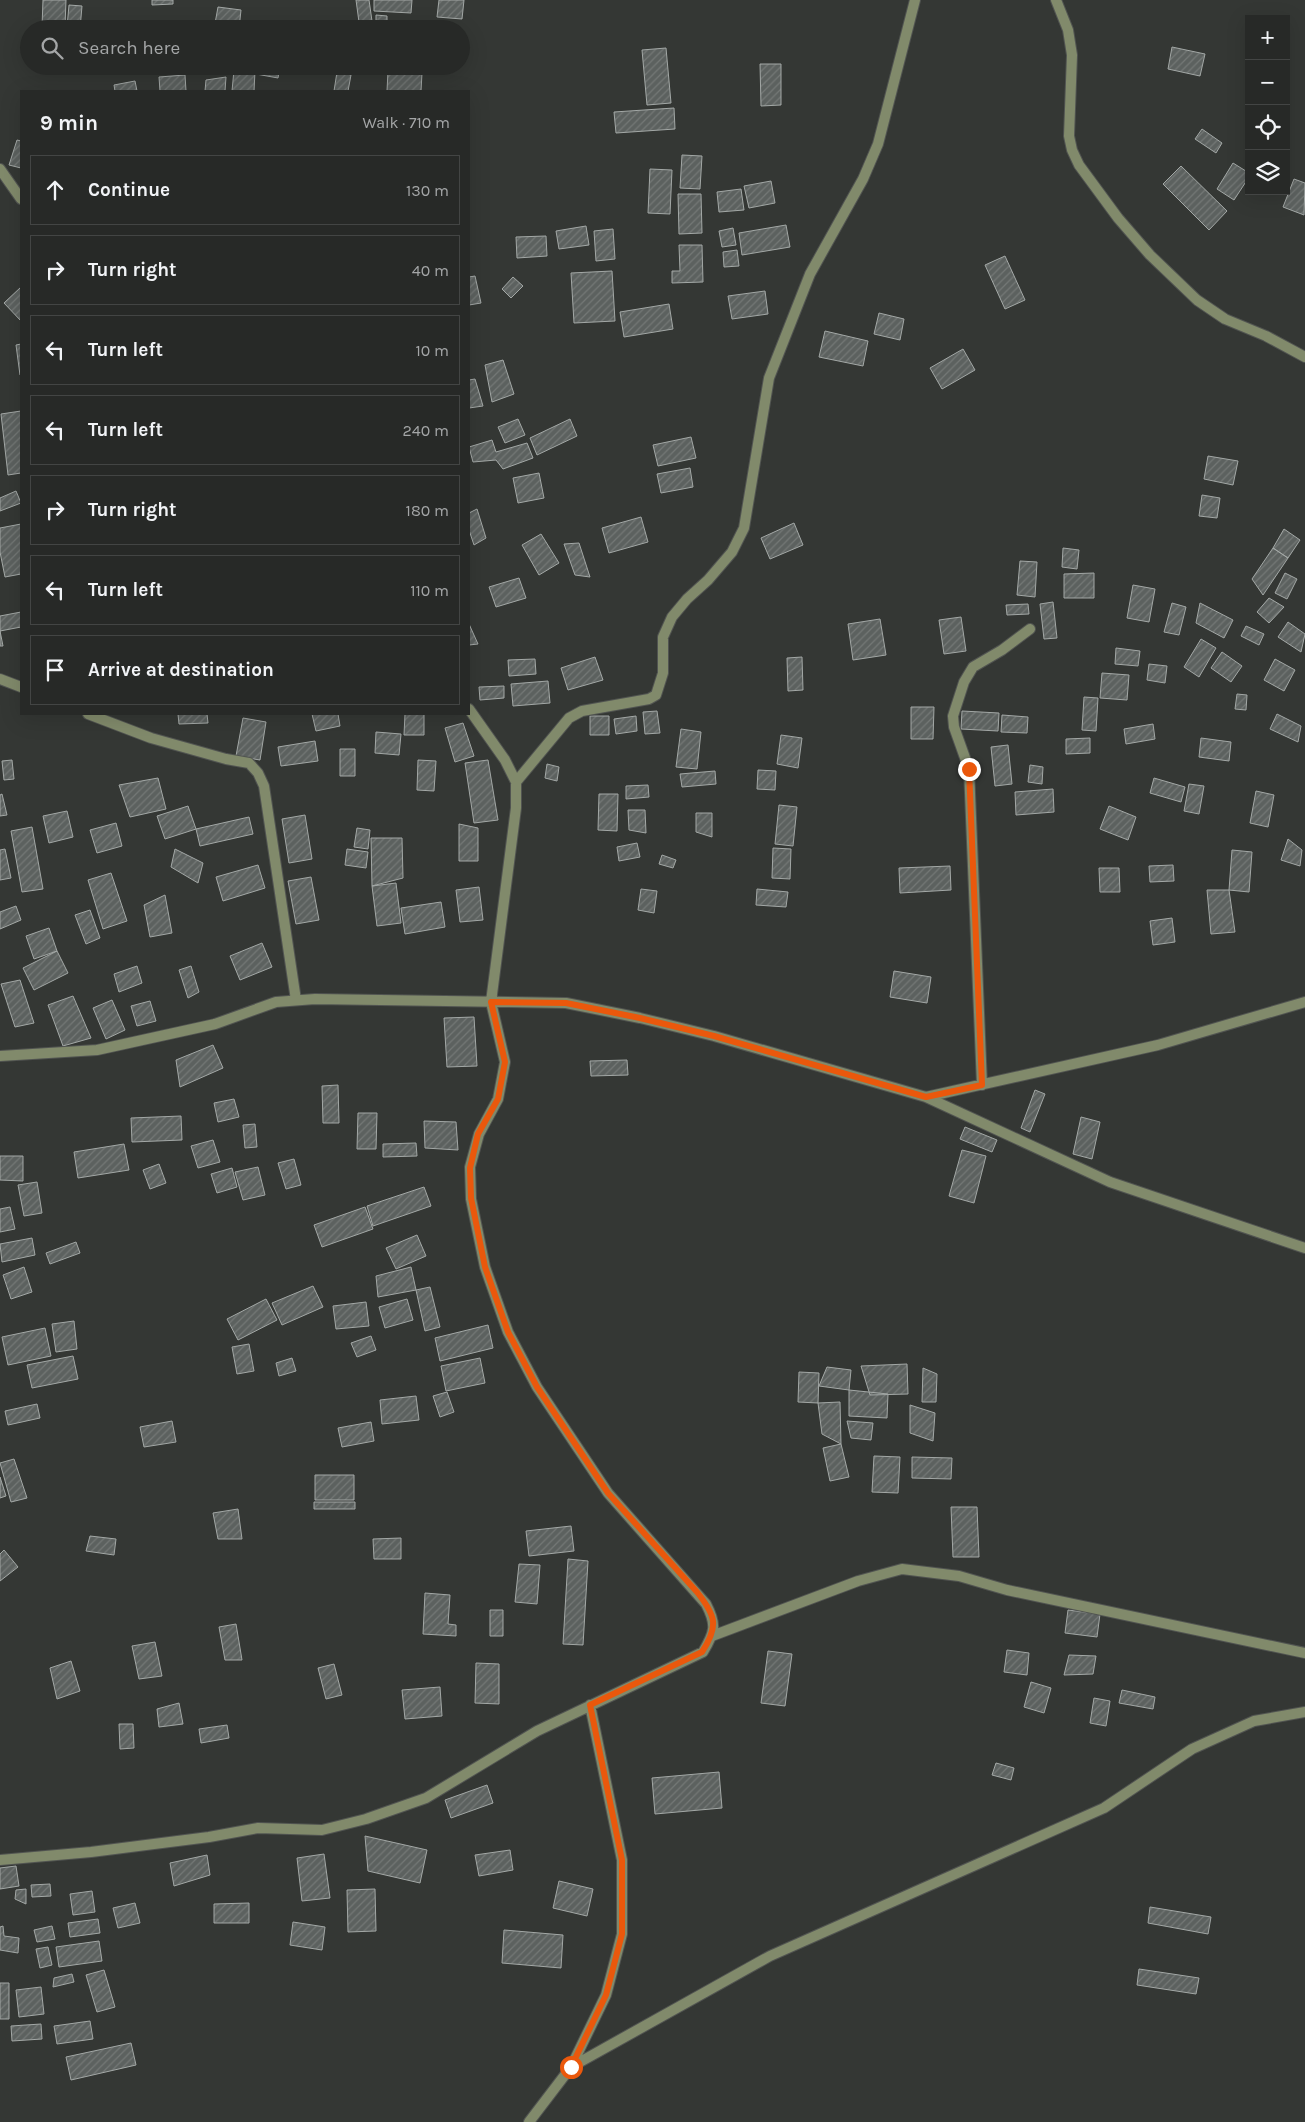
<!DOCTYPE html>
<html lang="en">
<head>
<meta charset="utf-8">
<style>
  :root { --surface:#272927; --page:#333533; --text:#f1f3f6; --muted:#a4a6a7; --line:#434544 }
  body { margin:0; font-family:Karla,sans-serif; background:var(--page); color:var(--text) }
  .controls { position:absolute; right:15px; top:15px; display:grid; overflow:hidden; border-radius:0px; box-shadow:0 5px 20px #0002 }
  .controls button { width:45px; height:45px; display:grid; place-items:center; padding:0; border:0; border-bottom:1px solid var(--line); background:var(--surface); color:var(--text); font:25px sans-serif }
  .stop { position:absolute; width:15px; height:15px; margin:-11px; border:4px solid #ea580c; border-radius:50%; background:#fff }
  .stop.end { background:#ea580c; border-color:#fff; box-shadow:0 1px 5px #0008 }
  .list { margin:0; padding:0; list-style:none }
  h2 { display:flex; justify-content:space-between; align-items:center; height:65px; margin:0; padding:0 20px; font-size:21px }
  h2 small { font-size:16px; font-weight:400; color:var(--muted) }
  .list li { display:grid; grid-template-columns:32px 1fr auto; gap:15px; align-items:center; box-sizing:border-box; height:70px; margin:0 10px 10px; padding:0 10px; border:1px solid var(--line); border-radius:0px }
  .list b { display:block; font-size:19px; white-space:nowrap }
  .list em { font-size:16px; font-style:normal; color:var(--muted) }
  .icon { flex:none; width:28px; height:28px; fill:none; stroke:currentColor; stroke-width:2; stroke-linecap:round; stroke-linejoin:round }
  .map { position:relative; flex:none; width:1305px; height:2122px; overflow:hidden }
  .search { position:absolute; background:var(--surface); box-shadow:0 5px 20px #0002; left:20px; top:20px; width:450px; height:55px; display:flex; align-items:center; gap:12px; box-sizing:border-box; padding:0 18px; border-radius:28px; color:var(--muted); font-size:19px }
  .panel { position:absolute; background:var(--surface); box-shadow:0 5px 20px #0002; left:20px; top:90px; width:450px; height:625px; border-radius:0px }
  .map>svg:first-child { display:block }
</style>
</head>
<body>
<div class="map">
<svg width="1305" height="2122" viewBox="0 0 1305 2122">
  <defs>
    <pattern id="building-hatch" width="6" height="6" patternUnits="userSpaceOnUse" patternTransform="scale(1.25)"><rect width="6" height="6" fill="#5c615f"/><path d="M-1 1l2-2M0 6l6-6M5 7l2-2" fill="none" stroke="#747876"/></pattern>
  </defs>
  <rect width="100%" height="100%" fill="#343734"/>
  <!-- building -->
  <path fill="url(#building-hatch)" stroke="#a3a8a6" d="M43,0H66L65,27H42Z
    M152,0H173V4L152,5Z
    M356,0H369L372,21L359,22Z
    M374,0H412L411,13L374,11Z
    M439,0H464L462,19L437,17Z
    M69,5L82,6L80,29L67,27Z
    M218,7L241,10L239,29H214Z
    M376,15L387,16V26H376Z
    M1172,47L1205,54L1200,76L1168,69Z
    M666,48L671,103L647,105L642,50Z
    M760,64H781V105L761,106Z
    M80,66H106L107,69L81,70Z
    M258,66H280L278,78L256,74Z
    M234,70L255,71L254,91H232Z
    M388,71L422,73L421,91H387Z
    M337,72L351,75L348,91H334Z
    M185,75L186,91H160L159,77Z
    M226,77L225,91H205L206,80Z
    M135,81L137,91H115L114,85Z
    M674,108L675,129L616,133L614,112Z
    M1202,129L1222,143L1216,153L1195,139Z
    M17,140L21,141V168L9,165Z
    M682,155L702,156L700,189L680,188Z
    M1233,163L1249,173V177L1234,200L1217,189Z
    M1181,166L1227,211L1209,230L1163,184Z
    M650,169L672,170L670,214L648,213Z
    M1294,179L1305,183L1304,215L1283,207Z
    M771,181L775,203L749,208L744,186Z
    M741,189L744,210L719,212L717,192Z
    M678,194H701L702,233L679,234Z
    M786,225L790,247L742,255L739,233Z
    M586,226L589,245L559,249L556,231Z
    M733,228L736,245L722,247L719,231Z
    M613,229L615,259L596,261L594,231Z
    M546,236L547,256L517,258L516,237Z
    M679,245H702L703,282L672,283V271H680Z
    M737,250L739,266L724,267L723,252Z
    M1005,256L1025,300L1005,309L985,265Z
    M612,271L615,321L574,323L571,273Z
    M475,276L481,303L469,305V277Z
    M513,277L523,286L511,298L502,289Z
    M21,287V321L4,303Z
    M765,291L768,314L732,319L728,296Z
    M669,304L673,329L624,337L620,312Z
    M879,313L904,319L900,340L874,334Z
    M825,331L868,341L863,366L819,357Z
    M21,344V375H20L16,345Z
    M963,349L975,370L942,389L930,368Z
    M503,360L514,394L492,402L485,365Z
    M475,379L483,406L469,408V380Z
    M21,411V473L8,475L1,414Z
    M518,419L525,435L505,443L498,427Z
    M570,419L577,436L537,455L530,438Z
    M691,437L696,458L658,466L653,445Z
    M492,440L496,452L527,443L533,458L503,469L496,460L473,462L469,447Z
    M1208,456L1238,461L1233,485L1204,479Z
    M690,468L693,487L661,493L657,474Z
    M539,473L544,498L518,503L513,478Z
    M16,491L21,503L0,511V498Z
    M1202,495L1220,498L1217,518L1199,516Z
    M477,509L486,538L474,545L469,530V513Z
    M641,517L648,542L609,553L602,528Z
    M794,523L803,545L770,559L761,538Z
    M21,524V574L5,577L0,552V528Z
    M1284,529L1300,540L1288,558L1273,548Z
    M541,534L559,563L539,575L522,545Z
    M579,543L590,577L575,575L564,544Z
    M1063,548L1079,550L1077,569L1062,567Z
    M1273,548L1288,558L1263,595L1252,579Z
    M1020,561L1037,562L1035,597L1017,595Z
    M1094,573V598H1064V574Z
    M1285,573L1297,579L1287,599L1275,593Z
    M519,578L526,598L496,607L489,587Z
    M1133,585L1155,589L1149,622L1127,618Z
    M1269,598L1284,607L1269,623L1257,612Z
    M1053,602L1057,638L1044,639L1040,604Z
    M1172,603L1186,607L1179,635L1164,632Z
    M1200,603L1233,620L1224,638L1196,623Z
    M1028,604L1029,614L1007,615L1006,605Z
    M21,612V627L0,631L3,646H0V616Z
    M961,617L966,651L944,654L939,620Z
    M880,619L886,655L853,660L848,624Z
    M1288,622L1305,634L1301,652L1278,637Z
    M469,624L478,644L469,645Z
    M1246,626L1264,634L1259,645L1241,636Z
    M1201,639L1216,648L1199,677L1184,667Z
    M1116,648L1140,651L1138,666L1115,664Z
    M1222,652L1242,666L1231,682L1211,668Z
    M595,657L603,680L568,690L561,668Z
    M802,657L803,690L788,691L787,658Z
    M535,659L536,674L509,676L508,660Z
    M1275,659L1295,670L1284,691L1264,680Z
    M1149,664L1167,666L1165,683L1147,680Z
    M1102,673L1129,675L1127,700L1100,698Z
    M548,681L550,703L513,706L511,684Z
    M504,686V698L480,700L479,687Z
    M1237,694L1247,695L1246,710L1235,709Z
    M1084,697L1098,698L1096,731L1082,730Z
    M911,707H934L933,739H911Z
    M657,711L660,733L645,734L643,712Z
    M962,711L999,713L998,731L961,729Z
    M178,714H207L208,723L179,724Z
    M312,714H338L340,726L316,731Z
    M405,714H424V735H404Z
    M1277,714L1301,726L1298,742L1270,729Z
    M1002,715L1028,717L1027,733L1001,732Z
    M590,716H609V735H590Z
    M636,716L637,731L616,734L614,719Z
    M243,718L266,722L260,760L236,756Z
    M463,723L474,756L455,762L445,728Z
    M1153,724L1155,739L1126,744L1124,729Z
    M681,729L701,732L697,769L676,767Z
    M376,732L401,734L399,755L375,753Z
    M781,735L802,738L798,768L777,764Z
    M1090,738V753L1066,754V739Z
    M1201,738L1231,742L1229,761L1199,757Z
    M315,741L318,761L281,766L278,747Z
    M1008,745L1012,784L995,786L991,747Z
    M340,749H355V776H340Z
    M12,760L14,779L4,780L2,761Z
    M418,760L436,761L434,791L417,790Z
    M488,760L498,820L474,823L465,763Z
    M547,764L559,767L557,781L545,778Z
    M1030,765L1043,767L1042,784L1028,782Z
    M758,770L776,771L775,790L757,789Z
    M715,771L716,784L682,787L680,774Z
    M158,778L166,809L130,817L119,785Z
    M1154,778L1185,787L1181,802L1150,793Z
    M1189,784L1204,786L1199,814L1184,811Z
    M648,785L649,797L626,799V786Z
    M1053,789L1054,812L1016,815L1015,792Z
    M1256,791L1274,795L1268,827L1250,823Z
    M2,794L7,815L0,816V795Z
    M599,794H618L617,831L598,830Z
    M779,805L797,807L793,846L775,844Z
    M188,806L196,829L165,839L157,816Z
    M1109,806L1136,817L1128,840L1100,829Z
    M628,810H645L646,833L629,830Z
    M67,811L73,837L49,843L43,816Z
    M696,813H712V837L696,832Z
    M305,815L312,859L289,863L282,819Z
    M249,817L253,834L200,846L196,829Z
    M116,823L122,846L97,853L90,830Z
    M459,824L478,828V861H459Z
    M32,827L43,889L22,892L11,831Z
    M357,828L370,830L368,849L354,847Z
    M371,838H402L403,878L372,886Z
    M1288,839L1302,850L1300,866L1281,860Z
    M637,843L640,857L619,861L617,847Z
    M773,848L791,849L790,879L772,878Z
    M5,849L11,878L0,880V850Z
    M175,849L203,863L198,883L171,867Z
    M347,849L368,852L366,868L345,865Z
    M1232,850L1252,852L1249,892L1229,890Z
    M662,855L676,860L673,868L659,864Z
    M258,865L265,888L223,901L216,877Z
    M1173,865L1174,881L1150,882L1149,866Z
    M950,866L951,890L900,893L899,868Z
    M1099,868H1119L1120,892H1100Z
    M111,873L127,921L103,929L88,880Z
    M311,877L319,920L296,924L288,881Z
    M396,883L401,923L377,926L372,886Z
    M479,887L483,920L460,922L456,890Z
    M641,889L657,891L654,913L638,910Z
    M757,889L788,892L786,907L756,905Z
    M1207,890H1229L1235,932L1211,934Z
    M165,895L172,933L150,937L144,905Z
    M441,902L445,927L405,934L401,908Z
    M16,906L21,920L0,929V912Z
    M90,910L100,938L86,944L75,915Z
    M1172,918L1175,942L1153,945L1150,921Z
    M49,928L57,951L34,959L26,936Z
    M262,943L272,967L240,980L230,956Z
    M57,951L68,973L34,990L23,968Z
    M137,966L142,983L119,992L114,974Z
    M191,966L199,992L188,998L179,970Z
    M894,971L931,977L927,1003L890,997Z
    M20,980L34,1023L15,1027L1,984Z
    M73,996L91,1038L63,1046L48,1005Z
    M112,1000L125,1030L106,1039L93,1008Z
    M150,1001L156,1021L137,1026L131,1006Z
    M474,1017L477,1066L447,1067L444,1018Z
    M213,1045L223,1068L180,1087L176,1060Z
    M627,1060L628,1075L591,1076L590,1061Z
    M338,1085L339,1123H323L322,1086Z
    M1035,1090L1045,1094L1030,1132L1021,1128Z
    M234,1099L239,1117L218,1122L214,1103Z
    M358,1113H377L376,1149H357Z
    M181,1116L182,1140L132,1142L131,1118Z
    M1081,1117L1100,1122L1092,1159L1073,1154Z
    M424,1121L456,1122L458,1150L425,1148Z
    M255,1124L257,1147L245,1148L243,1125Z
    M965,1127L997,1140L992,1152L960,1139Z
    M213,1140L220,1162L198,1168L191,1146Z
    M416,1143L417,1156L383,1157V1144Z
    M124,1144L129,1170L78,1178L74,1152Z
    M962,1150L986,1156L974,1203L949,1196Z
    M0,1156H23V1181L0,1180Z
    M294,1159L301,1185L286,1189L278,1163Z
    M159,1164L166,1183L150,1189L143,1170Z
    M258,1167L265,1195L243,1200L235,1172Z
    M232,1168L237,1187L217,1193L211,1174Z
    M37,1182L42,1213L24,1216L18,1185Z
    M424,1187L431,1206L373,1226L367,1206Z
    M10,1207L15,1229L0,1232V1209Z
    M365,1207L373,1229L322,1247L314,1225Z
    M417,1235L426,1256L396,1269L386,1248Z
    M32,1238L35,1255L2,1262L0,1244Z
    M76,1242L80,1253L50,1264L46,1253Z
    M24,1267L32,1292L11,1299L3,1275Z
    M411,1267L416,1290L378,1297L376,1276Z
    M313,1286L323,1307L282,1325L272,1303Z
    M430,1287L440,1327L425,1331L416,1290Z
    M266,1299L277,1320L238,1340L227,1319Z
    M407,1299L413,1320L385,1328L379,1307Z
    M366,1302L369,1326L336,1329L333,1306Z
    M74,1321L77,1349L56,1352L52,1324Z
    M488,1325L493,1348L440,1361L435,1338Z
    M45,1328L51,1356L8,1365L2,1337Z
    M371,1336L376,1350L357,1357L351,1343Z
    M249,1344L254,1371L237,1374L232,1347Z
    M73,1356L78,1379L32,1388L27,1365Z
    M292,1358L296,1371L279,1376L276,1363Z
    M480,1358L485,1383L446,1391L441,1366Z
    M907,1364L908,1394L870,1395L861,1366Z
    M827,1367L851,1370L849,1390L819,1386Z
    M923,1368L937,1374L936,1402H922Z
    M799,1372L819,1373L818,1403L798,1402Z
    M849,1390L888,1394L887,1418L849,1416Z
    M447,1392L454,1412L440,1417L433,1396Z
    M416,1396L419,1420L382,1424L380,1400Z
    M840,1402L841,1444L822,1434L818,1403Z
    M37,1404L40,1418L8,1425L5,1411Z
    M910,1405L935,1413L933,1441L910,1433Z
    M172,1421L176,1442L144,1447L140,1427Z
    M847,1421L873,1423L871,1440L851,1438Z
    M371,1422L374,1441L342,1447L338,1428Z
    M841,1444L849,1477L830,1481L823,1448Z
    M874,1456L900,1457L898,1493L872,1492Z
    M912,1457L952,1458L951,1479L912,1478Z
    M14,1459L27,1498L11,1502L0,1463Z
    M315,1475H354V1500H315Z
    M0,1477L6,1496L0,1498Z
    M314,1502H355V1509H314Z
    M951,1507H977L979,1557H953Z
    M238,1509L242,1539H218L213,1513Z
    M571,1526L574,1551L529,1556L526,1531Z
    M90,1536L116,1539L114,1555L86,1551Z
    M401,1538V1559H374L373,1539Z
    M4,1550L18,1567L0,1581V1554Z
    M568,1559L588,1561L583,1645L563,1644Z
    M519,1564L540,1565L537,1604L515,1602Z
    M425,1593L450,1595L448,1624L456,1625V1636L423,1634Z
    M490,1610H503V1636H490Z
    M1068,1610L1100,1614L1097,1637L1065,1633Z
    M236,1624L242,1660H225L219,1627Z
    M155,1642L162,1676L139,1679L132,1646Z
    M1007,1650L1029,1653L1027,1675L1004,1672Z
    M768,1651L792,1654L785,1706L761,1703Z
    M1069,1655L1096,1656L1093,1674L1064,1675Z
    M71,1661L80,1691L57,1699L50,1668Z
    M476,1663L499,1664V1704L475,1703Z
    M334,1664L342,1695L326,1699L318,1668Z
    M1031,1682L1051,1688L1044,1713L1024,1707Z
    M440,1687L442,1716L405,1719L402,1690Z
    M1122,1690L1155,1697L1153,1709L1119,1703Z
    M1094,1698L1110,1701L1106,1726L1090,1723Z
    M179,1703L183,1724L159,1727L157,1709Z
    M119,1724H133L134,1748L120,1749Z
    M227,1725L229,1738L201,1743L199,1729Z
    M996,1763L1014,1768L1011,1780L992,1775Z
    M719,1772L722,1808L655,1814L652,1778Z
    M487,1785L493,1803L451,1818L445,1800Z
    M365,1836L427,1850L420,1883L368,1871Z
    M510,1850L513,1870L479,1876L475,1855Z
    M324,1854L330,1898L302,1901L297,1858Z
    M207,1855L210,1875L174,1886L170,1863Z
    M16,1866L19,1886L0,1889V1868Z
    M559,1881L593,1889L587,1916L553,1908Z
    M50,1884L51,1896L32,1897L31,1885Z
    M26,1889V1904L15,1899L16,1890Z
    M375,1889L376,1931L348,1932L347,1890Z
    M92,1891L95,1912L73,1915L70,1894Z
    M135,1903L140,1923L118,1928L113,1908Z
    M249,1903V1923H214V1904Z
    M1150,1907L1211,1917L1208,1934L1148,1923Z
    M98,1919L100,1933L70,1937L68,1923Z
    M293,1922L325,1927L322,1950L290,1945Z
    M3,1926L4,1936L19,1938L18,1953L0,1950V1927Z
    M52,1926L55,1939L37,1942L34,1930Z
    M504,1930L563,1935L561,1968L502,1963Z
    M99,1941L102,1961L59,1967L56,1947Z
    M48,1947L52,1965L40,1968L36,1949Z
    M1139,1969L1199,1978L1196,1994L1137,1985Z
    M104,1970L115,2007L97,2012L86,1975Z
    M72,1974L74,1982L53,1987L54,1978Z
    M0,1983H9V2019H0Z
    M41,1987L44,2014L19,2017L16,1990Z
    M90,2021L93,2039L57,2044L54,2026Z
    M41,2024L42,2039L12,2041L11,2026Z
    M131,2043L136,2065L71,2080L66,2057Z"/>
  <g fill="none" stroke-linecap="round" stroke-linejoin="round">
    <defs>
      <path id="street" d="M1056,0L1068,30L1072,55L1069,136L1072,150L1079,165L1118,218L1150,255L1197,300L1225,319L1266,336L1305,357
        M0,169L21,199
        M0,679L21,687
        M88,714L151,738L226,759L249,763L258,773L264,786L296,1000
        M516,782L569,718L582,711L649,699L656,695L663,673V637L672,617L687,599L708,580L732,552L744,528L769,378L810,274L863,179L878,144L915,0
        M0,1056L97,1050L215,1024L276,1002L315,999L566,1003L640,1018L714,1036L926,1097L1110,1182L1305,1248
        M982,1085L969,769L954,727L953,716L964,682L973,667L1002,650L1030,629
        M926,1097L1158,1045L1305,1002
        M712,1636L858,1581L902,1569L959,1576L1007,1590L1305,1653
        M0,1860L91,1852L209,1837L258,1828L322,1830L366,1819L426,1798L537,1731L703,1652C715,1632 717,1625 706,1604L608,1493L537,1387L508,1332L485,1267L471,1199L470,1167L479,1134L498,1099L505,1062L491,1002L516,808V782L505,760L469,709
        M571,2067L770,1956L1104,1808L1192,1749L1254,1721L1305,1712
        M529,2122L571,2067L606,1995L622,1934V1860L590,1705"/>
    </defs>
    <!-- street casing -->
    <use href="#street" stroke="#515451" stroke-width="12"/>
    <!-- street -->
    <use href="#street" stroke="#818a6b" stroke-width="10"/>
  </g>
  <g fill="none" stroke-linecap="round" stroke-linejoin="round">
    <!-- route -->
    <path stroke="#ea580c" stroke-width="6" d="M571,2067L606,1995L622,1934V1860L590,1705L702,1652C719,1626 716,1616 697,1592L608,1493L537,1387L508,1332L485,1267L471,1198L470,1168L478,1134L498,1099L505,1062L491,1002L566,1003L640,1018L714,1036L926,1097L982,1085L969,769"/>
  </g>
</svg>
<div class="controls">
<button>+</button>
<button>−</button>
<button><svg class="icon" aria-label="locate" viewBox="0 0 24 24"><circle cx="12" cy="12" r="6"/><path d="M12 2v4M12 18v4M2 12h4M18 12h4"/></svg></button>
<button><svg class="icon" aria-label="layers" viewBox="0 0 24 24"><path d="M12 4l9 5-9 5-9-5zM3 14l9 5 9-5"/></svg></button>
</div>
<div class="stop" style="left:571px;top:2067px"></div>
<div class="stop end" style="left:969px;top:769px"></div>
<div class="search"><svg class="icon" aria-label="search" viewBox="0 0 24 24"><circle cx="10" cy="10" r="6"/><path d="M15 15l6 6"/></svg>Search here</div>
<section class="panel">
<h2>9 min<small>Walk · 710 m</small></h2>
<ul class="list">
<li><svg class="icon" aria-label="ahead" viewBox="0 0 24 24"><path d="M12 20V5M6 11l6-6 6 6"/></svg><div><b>Continue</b></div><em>130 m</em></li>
<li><svg class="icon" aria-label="right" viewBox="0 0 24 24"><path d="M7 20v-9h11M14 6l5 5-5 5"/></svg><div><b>Turn right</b></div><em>40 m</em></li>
<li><svg class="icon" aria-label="left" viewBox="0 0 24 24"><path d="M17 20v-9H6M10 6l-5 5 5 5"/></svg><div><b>Turn left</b></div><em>10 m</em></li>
<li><svg class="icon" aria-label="left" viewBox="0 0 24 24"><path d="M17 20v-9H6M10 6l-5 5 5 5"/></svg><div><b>Turn left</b></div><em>240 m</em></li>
<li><svg class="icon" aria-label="right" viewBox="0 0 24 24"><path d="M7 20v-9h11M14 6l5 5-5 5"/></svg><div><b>Turn right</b></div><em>180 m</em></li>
<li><svg class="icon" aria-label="left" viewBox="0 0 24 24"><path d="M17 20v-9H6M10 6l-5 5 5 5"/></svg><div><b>Turn left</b></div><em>110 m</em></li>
<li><svg class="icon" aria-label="arrive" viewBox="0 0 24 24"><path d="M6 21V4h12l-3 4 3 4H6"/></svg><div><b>Arrive at destination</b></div></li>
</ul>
</section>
</div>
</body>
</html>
